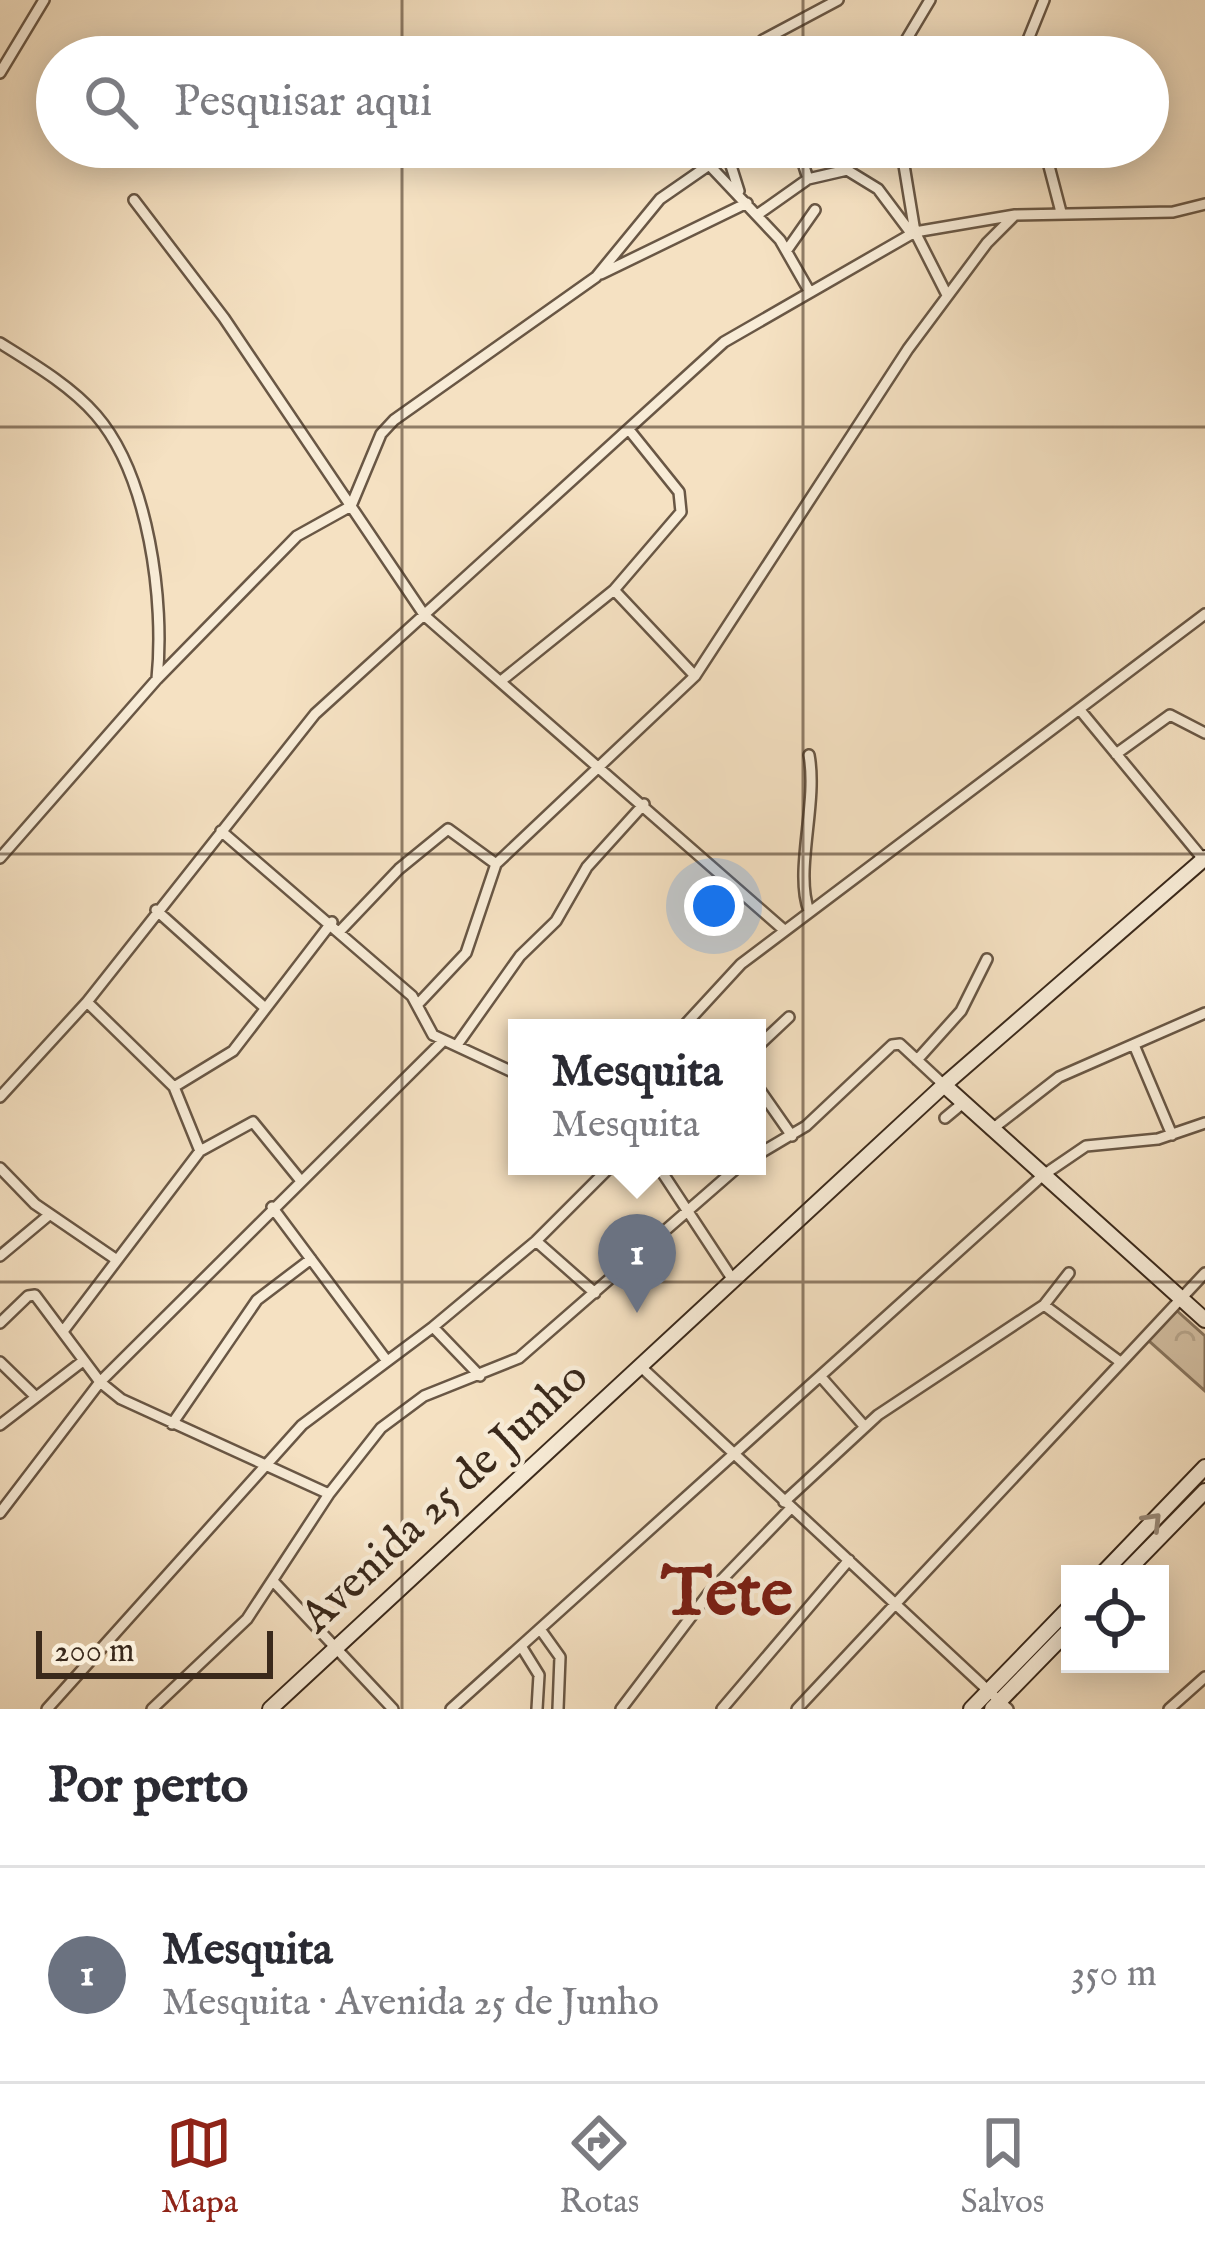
<!DOCTYPE html>
<html lang="pt">
<head>
<meta charset="utf-8">
<style>
  :root { --surface:#fff; --page:#f2f2f3; --text:#2b2b33; --muted:#7c7c81; --line:#e1e1e2; --accent:#8f2418 }
  body { margin:0; font-family:"IM FELL English",serif; background:var(--page); color:var(--text) }
  .controls { position:absolute; right:36px; bottom:36px; display:grid; overflow:hidden; border-radius:0px; box-shadow:0 6px 30px #0003 }
  .controls button { width:108px; height:108px; display:grid; place-items:center; padding:0; border:0; border-bottom:3px solid var(--line); background:var(--surface); color:var(--text); font:60px sans-serif }
  .scale { position:absolute; left:36px; bottom:30px; width:237px; box-sizing:border-box; padding-left:12px; border:6px solid #3a291b; border-top:0; font-size:33px; line-height:42px; white-space:nowrap; color:#3a291b; -webkit-text-stroke:9px #f8ecd7; paint-order:stroke }
  .you { position:absolute; left:714px; top:906px; width:42px; height:42px; margin:-30px; border:9px solid #fff; border-radius:50%; background:#1a73e8; box-shadow:0 0 0 18px #1a73e833 }
  .badge { display:grid; place-items:center; width:78px; height:78px; border-radius:50%; background:var(--accent); color:#fff; font-size:39px; font-weight:700 }
  .pin { position:absolute; translate:-50% -99px; filter:drop-shadow(0 3px 6px #0008) }
  .pin::after { content:''; position:absolute; top:63px; width:42px; height:36px; background:inherit; clip-path:polygon(0 0,100% 0,50% 100%) }
  .popup { position:absolute; left:508px; top:1019px; width:258px; height:156px; box-sizing:border-box; display:grid; place-content:center; border-radius:0px; background:var(--surface); filter:drop-shadow(0 3px 9px #0005); font-size:39px; white-space:nowrap; color:var(--muted) }
  .popup b { font-size:45px; color:var(--text) }
  .popup::after { content:''; position:absolute; left:50%; top:100%; margin-left:-24px; border:24px solid transparent; border-top-color:var(--surface) }
  .list { margin:0; padding:0; list-style:none }
  h2 { display:flex; justify-content:space-between; align-items:center; height:156px; margin:0; padding:0 48px; font-size:51px }
  h2 small { font-size:39px; font-weight:400; color:var(--muted) }
  .list li { display:grid; grid-template-columns:78px 1fr auto; gap:36px; align-items:center; box-sizing:border-box; height:216px; padding:0 48px; border-top:3px solid var(--line) }
  .list b { display:block; font-size:45px; white-space:nowrap }
  .list p { margin:0; font-size:39px; white-space:nowrap; color:var(--muted) }
  .list em { font-size:39px; font-style:normal; color:var(--muted) }
  .icon { flex:none; width:66px; height:66px; fill:none; stroke:currentColor; stroke-width:2; stroke-linecap:round; stroke-linejoin:round }
  .map { position:relative; flex:none; width:1205px; height:1709px; overflow:hidden }
  .search { position:absolute; background:var(--surface); box-shadow:0 6px 30px #0003; left:36px; right:36px; top:36px; height:132px; display:flex; align-items:center; gap:30px; box-sizing:border-box; padding:0 42px; border-radius:66px; color:var(--muted); font-size:45px }
  .sheet { height:372px; background:var(--surface) }
  nav { display:flex; justify-content:space-around; align-items:center; box-sizing:border-box; height:168px; border-top:3px solid var(--line); background:var(--surface); font-size:33px; color:var(--muted) }
  nav a { display:grid; justify-items:center; gap:6px }
  nav .on { color:var(--accent) }
  .map>svg:first-child { display:block }
</style>
</head>
<body>
<div class="map">
<svg width="1205" height="1709" viewBox="0 0 1205 1709">
  <defs>
    <pattern id="park-crowns" width="20" height="18" patternUnits="userSpaceOnUse" patternTransform="scale(3)"><rect width="20" height="18" fill="#d5c2a6"/><path d="M2 6a3 3 0 1 1 6 0M12 15a3 3 0 1 1 6 0" fill="none" stroke="#b8a78e"/></pattern>
  </defs>
  <rect width="100%" height="100%" fill="#f5e1c2"/>
  <filter id="stains"><feTurbulence type="fractalNoise" baseFrequency=".00167" numOctaves="4"/><feColorMatrix values="0 0 0 0 .2 0 0 0 0 .09 0 0 0 0 .02 0 0 0 .5 -.17"/></filter>
  <radialGradient id="worn" r=".72"><stop offset=".6" stop-color="#630" stop-opacity="0"/><stop offset="1" stop-color="#630" stop-opacity=".3"/></radialGradient>
  <!-- park -->
  <path fill="url(#park-crowns)" stroke="#887660" stroke-width="3" d="M1175,1309L1205,1336V1391L1148,1340Z"/>
  <g fill="none" stroke-linecap="round" stroke-linejoin="round">
    <defs>
      <path id="street" d="M757,57L763,40L838,0
        M896,57L930,0
        M1021,57L1044,0
        M0,73L44,0
        M760,147L768,161
        M798,147L808,179
        M832,147L847,170
        M901,147L915,232L947,295
        M1044,147L1061,212
        M727,153L739,191
        M712,168L780,240L808,289
        M134,200L224,318L425,616L784,930
        M757,215L808,179L847,170L878,189L911,233
        M787,250L815,210
        M601,274L747,203
        M0,343C32,363 71,386 96,415C149,476 165,602 157,679
        M614,590L695,676
        M501,681L614,590L681,512L679,492L630,431
        M1080,710L1203,859
        M1116,754L1170,715L1205,733
        M221,831L412,996L433,1035L517,1074
        M0,858L157,679L297,536L351,506L381,434L394,420L596,277L660,199L735,147
        M156,910L263,1006
        M809,911C794,871 818,804 809,755
        M341,930L399,869L448,829L496,864
        M87,1002L174,1087L200,1151
        M419,1003L466,953L496,864L695,676L908,349L987,243L1015,215
        M682,1028L741,964L1205,614
        M457,1045L520,956L556,921L587,867L644,804
        M1134,1045L1172,1135
        M757,1047L789,1017
        M917,1060L961,1011L987,959
        M757,1086L792,1136
        M174,1087L233,1051L332,922
        M0,1097L87,1002L315,714L724,342L915,232L1015,215L1173,212L1205,204
        M945,1118L963,1103
        M991,1130L1059,1077L1205,1013
        M757,1155L806,1126L892,1045L900,1044L944,1085
        M658,1166L733,1280
        M0,1168L35,1204L114,1258
        M272,1207L387,1361
        M536,1241L595,1293
        M0,1256L49,1215
        M1044,1305L1119,1361
        M0,1323L28,1296L35,1295L100,1382L121,1399L329,1494
        M433,1327L480,1376
        M64,1330L200,1151L253,1122L301,1181
        M0,1362L35,1396
        M640,1366L1008,1709
        M821,1377L865,1427
        M172,1424L257,1300L311,1259
        M0,1425L83,1361
        M784,1502L878,1415L1044,1305L1069,1273
        M0,1513L100,1382L442,1042
        M274,1582L393,1709
        M540,1629L560,1657L558,1709
        M521,1646L539,1675L537,1709
        M47,1709L302,1425L433,1327L536,1241L611,1166
        M152,1709L247,1619L329,1494L381,1428L424,1396L519,1358L739,1166
        M451,1709L1042,1176L1086,1146L1158,1139L1205,1123
        M621,1709L709,1593L791,1508
        M722,1709L849,1560
        M797,1709L1205,1273
        M1169,1709L1205,1677"/>
      <path id="secondary" d="M944,1085L1205,1320
        M1102,1574L1205,1467
        M1124,1574L1205,1491
        M270,1709L944,1085L1205,858
        M971,1709L1070,1607
        M992,1709L1070,1629"/>
    </defs>
    <!-- street casing -->
    <use href="#street" stroke="#695745" stroke-width="14"/>
    <!-- secondary casing -->
    <use href="#secondary" stroke="#3a291b" stroke-width="18"/>
    <!-- street -->
    <use href="#street" stroke="#f8ecd7" stroke-width="9"/>
    <!-- secondary -->
    <use href="#secondary" stroke="#f8ecd7" stroke-width="14"/>
  </g>
  <!-- one-way arrows -->
  <defs><path id="oneway-chevron" d="M-2-3.5L2.5 0L-2 3.5" fill="none" stroke-width="1.6" stroke-linecap="round" stroke-linejoin="round" transform="scale(3)"/></defs>
  <use stroke="#998a79" href="#oneway-chevron" transform="translate(1153 1521) rotate(-46)"/>
  <!-- grid -->
  <path fill="none" stroke="#3a291b" stroke-width="3" stroke-opacity="0.55" d="M402,0V57M803,0V57M402,147V1709M803,147V1709M0,427H1205M0,854H1205M0,1282H1205"/>
  <g text-anchor="middle" dominant-baseline="central" stroke-width="9" stroke-linejoin="round" paint-order="stroke">
    <!-- street labels -->
    <g font-size="45" fill="#3a291b" stroke="#f8ecd7">
      <text transform="translate(445 1498) rotate(-43)">Avenida 25 de Junho</text>
    </g>
    <!-- town labels -->
    <g font-size="69" font-weight="bold" fill="#7a1f14" stroke="#f8ecd7">
      <text x="727" y="1595">Tete</text>
    </g>
  </g>
  <rect width="100%" height="100%" filter="url(#stains)"/>
  <rect width="100%" height="100%" fill="url(#worn)"/>
</svg>
<div class="controls">
<button><svg class="icon" aria-label="locate" viewBox="0 0 24 24"><circle cx="12" cy="12" r="6"/><path d="M12 2v4M12 18v4M2 12h4M18 12h4"/></svg></button>
</div>
<div class="scale">200 m</div>
<div class="you"></div>
<div class="pin badge" style="left:637px;top:1313px;background:#6b7280">1</div>
<div class="popup"><b>Mesquita</b>Mesquita</div>
<div class="search"><svg class="icon" aria-label="search" viewBox="0 0 24 24"><circle cx="10" cy="10" r="6"/><path d="M15 15l6 6"/></svg>Pesquisar aqui</div>
</div>
<section class="sheet">
<h2>Por perto<small></small></h2>
<ul class="list">
<li><span class="badge" style="background:#6b7280">1</span><div><b>Mesquita</b><p>Mesquita · Avenida 25 de Junho</p></div><em>350 m</em></li>
</ul>
</section>
<nav>
<a class="on"><svg class="icon" aria-label="map" viewBox="0 0 24 24"><path d="M3 6l6-2 6 2 6-2v14l-6 2-6-2-6 2zM9 4v14M15 6v14"/></svg>Mapa</a>
<a><svg class="icon" aria-label="directions" viewBox="0 0 24 24"><path d="M12 3l9 9-9 9-9-9zM9 14v-3h6M13 9l2 2-2 2"/></svg>Rotas</a>
<a><svg class="icon" aria-label="saved" viewBox="0 0 24 24"><path d="M7 4h10v16l-5-4-5 4z"/></svg>Salvos</a>
</nav>
</body>
</html>
